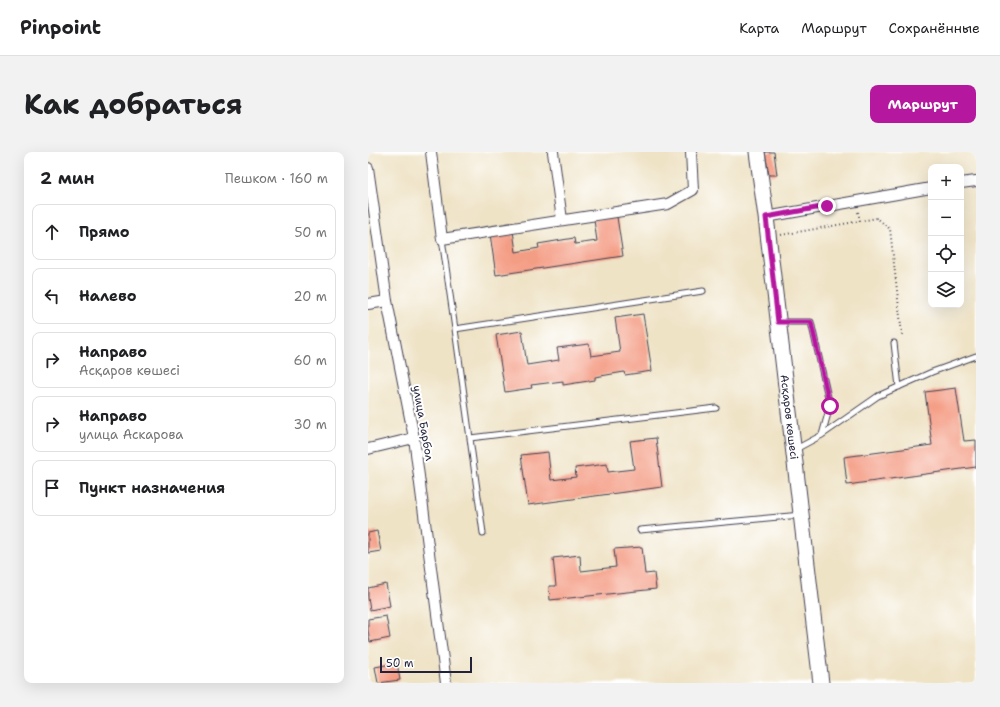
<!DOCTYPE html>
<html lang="ru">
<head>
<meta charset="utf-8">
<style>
  :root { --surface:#fff; --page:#f2f2f2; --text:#202124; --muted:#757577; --line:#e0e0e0; --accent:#b5179e }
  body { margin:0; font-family:"Shantell Sans",sans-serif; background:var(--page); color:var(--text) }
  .controls { position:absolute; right:12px; top:12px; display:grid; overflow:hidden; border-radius:8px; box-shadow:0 4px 16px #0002 }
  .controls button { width:36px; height:36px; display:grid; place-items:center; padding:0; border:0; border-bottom:1px solid var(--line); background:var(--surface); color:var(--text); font:20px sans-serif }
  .scale { position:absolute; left:12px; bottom:10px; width:92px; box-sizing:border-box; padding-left:4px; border:2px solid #22223b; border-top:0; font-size:11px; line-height:14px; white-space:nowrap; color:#22223b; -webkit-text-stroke:3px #fff; paint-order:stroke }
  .stop { position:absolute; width:12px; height:12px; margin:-9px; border:3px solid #b5179e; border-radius:50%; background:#fff }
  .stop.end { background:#b5179e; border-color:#fff; box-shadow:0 1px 4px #0008 }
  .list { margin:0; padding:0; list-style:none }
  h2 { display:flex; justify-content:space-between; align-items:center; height:52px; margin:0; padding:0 16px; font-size:17px }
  h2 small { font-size:13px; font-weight:400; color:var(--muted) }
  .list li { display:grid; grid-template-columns:26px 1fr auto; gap:12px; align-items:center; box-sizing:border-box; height:56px; margin:0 8px 8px; padding:0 8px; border:1px solid var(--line); border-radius:8px }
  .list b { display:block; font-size:15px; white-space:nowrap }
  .list p { margin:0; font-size:13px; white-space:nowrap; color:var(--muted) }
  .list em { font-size:13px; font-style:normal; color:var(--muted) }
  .icon { flex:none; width:22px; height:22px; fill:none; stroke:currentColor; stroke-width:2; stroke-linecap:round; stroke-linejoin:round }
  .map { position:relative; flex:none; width:608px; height:531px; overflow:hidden; border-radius:8px }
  header { display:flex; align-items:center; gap:24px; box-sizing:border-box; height:56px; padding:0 20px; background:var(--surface); border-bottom:1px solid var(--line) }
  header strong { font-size:19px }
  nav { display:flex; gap:22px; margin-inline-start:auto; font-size:14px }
  .intro { display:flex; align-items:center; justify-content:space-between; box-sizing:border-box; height:96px; padding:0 24px }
  h1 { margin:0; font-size:28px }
  .button { padding:10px 18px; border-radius:8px; background:var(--accent); color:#fff; font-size:14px; font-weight:700 }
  main { display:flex; gap:24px; padding:0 24px }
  aside { flex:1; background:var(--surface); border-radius:8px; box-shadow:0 4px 16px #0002 }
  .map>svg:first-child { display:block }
</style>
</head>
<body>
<header>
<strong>Pinpoint</strong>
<nav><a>Карта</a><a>Маршрут</a><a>Сохранённые</a></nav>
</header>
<div class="intro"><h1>Как добраться</h1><a class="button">Маршрут</a></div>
<main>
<aside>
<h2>2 мин<small>Пешком · 160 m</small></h2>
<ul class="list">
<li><svg class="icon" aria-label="ahead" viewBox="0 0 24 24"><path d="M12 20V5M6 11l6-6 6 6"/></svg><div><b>Прямо</b></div><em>50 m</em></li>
<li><svg class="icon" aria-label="left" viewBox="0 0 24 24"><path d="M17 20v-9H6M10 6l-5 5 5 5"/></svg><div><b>Налево</b></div><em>20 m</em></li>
<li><svg class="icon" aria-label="right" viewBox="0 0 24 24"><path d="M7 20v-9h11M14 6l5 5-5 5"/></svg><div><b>Направо</b><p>Асқаров көшесі</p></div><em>60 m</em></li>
<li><svg class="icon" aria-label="right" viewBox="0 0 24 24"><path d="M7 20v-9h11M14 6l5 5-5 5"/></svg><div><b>Направо</b><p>улица Аскарова</p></div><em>30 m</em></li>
<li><svg class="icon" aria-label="arrive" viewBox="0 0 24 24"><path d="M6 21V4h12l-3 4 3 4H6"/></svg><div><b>Пункт назначения</b></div></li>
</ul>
</aside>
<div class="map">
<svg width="608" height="531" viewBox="0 0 608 531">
  <rect width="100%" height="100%" fill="#fff"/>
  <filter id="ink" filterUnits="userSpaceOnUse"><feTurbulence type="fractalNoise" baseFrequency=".025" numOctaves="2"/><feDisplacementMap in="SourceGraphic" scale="8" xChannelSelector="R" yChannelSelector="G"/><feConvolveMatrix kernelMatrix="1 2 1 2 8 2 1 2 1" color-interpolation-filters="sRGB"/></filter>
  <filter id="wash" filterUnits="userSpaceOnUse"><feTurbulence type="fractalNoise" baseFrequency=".012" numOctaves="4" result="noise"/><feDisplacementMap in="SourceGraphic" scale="16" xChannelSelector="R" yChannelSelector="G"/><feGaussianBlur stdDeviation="0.9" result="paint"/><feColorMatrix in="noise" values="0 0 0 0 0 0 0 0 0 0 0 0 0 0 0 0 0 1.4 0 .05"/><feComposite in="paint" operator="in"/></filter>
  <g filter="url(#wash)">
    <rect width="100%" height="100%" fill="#efe3c6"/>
    <g id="blocks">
      <!-- building -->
      <path fill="#f49d85" d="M397,0H406L409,23H401Z
        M249,65L255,104L128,123L122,82L145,79L148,100L171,96L170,92L206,86L207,92L229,89L226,68Z
        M275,162L284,219L257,223L256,220L227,225V228L195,233V229L163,233L164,236L137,240L128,183L154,179L159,213L191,208L189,196L221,192L223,204L252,200L247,166Z
        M588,236L596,289L608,288V315L479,333L476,305L564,293L557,240Z
        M288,286L294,335L160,353L153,303L180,300L183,328L208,325L207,316L239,312L240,320L266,317L262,289Z
        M9,379L13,399L0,401V381Z
        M274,395L277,422L286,421L288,437L182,448L181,434H188L185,406L212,403L213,419L248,415L246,397Z
        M18,432L22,454L2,458L0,446V436Z
        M18,464L22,486L2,490L0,478V467Z
        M29,511L32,528L10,531L7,515Z"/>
    </g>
  </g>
  <g filter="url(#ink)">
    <use href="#blocks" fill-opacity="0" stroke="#413f50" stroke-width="1"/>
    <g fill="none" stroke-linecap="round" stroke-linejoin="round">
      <defs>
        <path id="lane" d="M74,87L87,177L335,139
          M413,170H443L462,254L454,283L428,297
          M87,177L115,381
          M526,191L531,235
          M454,283L510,244L564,220L608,204
          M102,286L348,256
          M272,378L433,363"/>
        <path id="street" d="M63,0L74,87L300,52L325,38L323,0
          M185,0L194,68
          M0,16L19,149L46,286L78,531
          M593,31L608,29
          M398,65L563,36
          M0,152L19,149
          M0,297L46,286"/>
        <g id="secondary">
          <path id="s1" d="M389,0L398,65L453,531"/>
        </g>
      </defs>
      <!-- lane casing -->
      <use href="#lane" stroke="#413f50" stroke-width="7"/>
      <!-- street casing -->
      <use href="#street" stroke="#413f50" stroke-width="12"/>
      <!-- secondary casing -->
      <use href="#secondary" stroke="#413f50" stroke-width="17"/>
      <!-- path -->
      <path stroke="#413f50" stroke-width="2" stroke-dasharray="1 3" stroke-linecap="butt" d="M490,60L492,69
        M413,83L509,66L522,77L534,182L532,185"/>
      <!-- lane -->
      <use href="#lane" stroke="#fff" stroke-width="5"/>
      <!-- street -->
      <use href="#street" stroke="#fff" stroke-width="10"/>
      <!-- secondary -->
      <use href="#secondary" stroke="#fff" stroke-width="15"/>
    </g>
  </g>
  <g fill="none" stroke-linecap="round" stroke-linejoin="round" filter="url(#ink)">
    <!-- route -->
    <path stroke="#b5179e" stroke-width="5" d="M459,54L398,65L410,170H443L462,254"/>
  </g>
  <g text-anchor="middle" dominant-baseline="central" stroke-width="4" stroke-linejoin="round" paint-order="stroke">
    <!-- street labels -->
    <g font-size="11" fill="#22223b" stroke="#fff">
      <text stroke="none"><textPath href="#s1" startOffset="267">Асқаров көшесі</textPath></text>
      <text transform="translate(55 271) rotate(80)">улица Барбол</text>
    </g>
  </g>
</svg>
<div class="controls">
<button>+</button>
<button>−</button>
<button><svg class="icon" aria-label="locate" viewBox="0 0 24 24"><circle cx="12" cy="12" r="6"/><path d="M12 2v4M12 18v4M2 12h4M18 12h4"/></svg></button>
<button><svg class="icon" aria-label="layers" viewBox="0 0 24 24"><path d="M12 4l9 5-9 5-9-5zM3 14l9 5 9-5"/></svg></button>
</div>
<div class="scale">50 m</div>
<div class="stop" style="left:462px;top:254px"></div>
<div class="stop end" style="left:459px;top:54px"></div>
</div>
</main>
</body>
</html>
